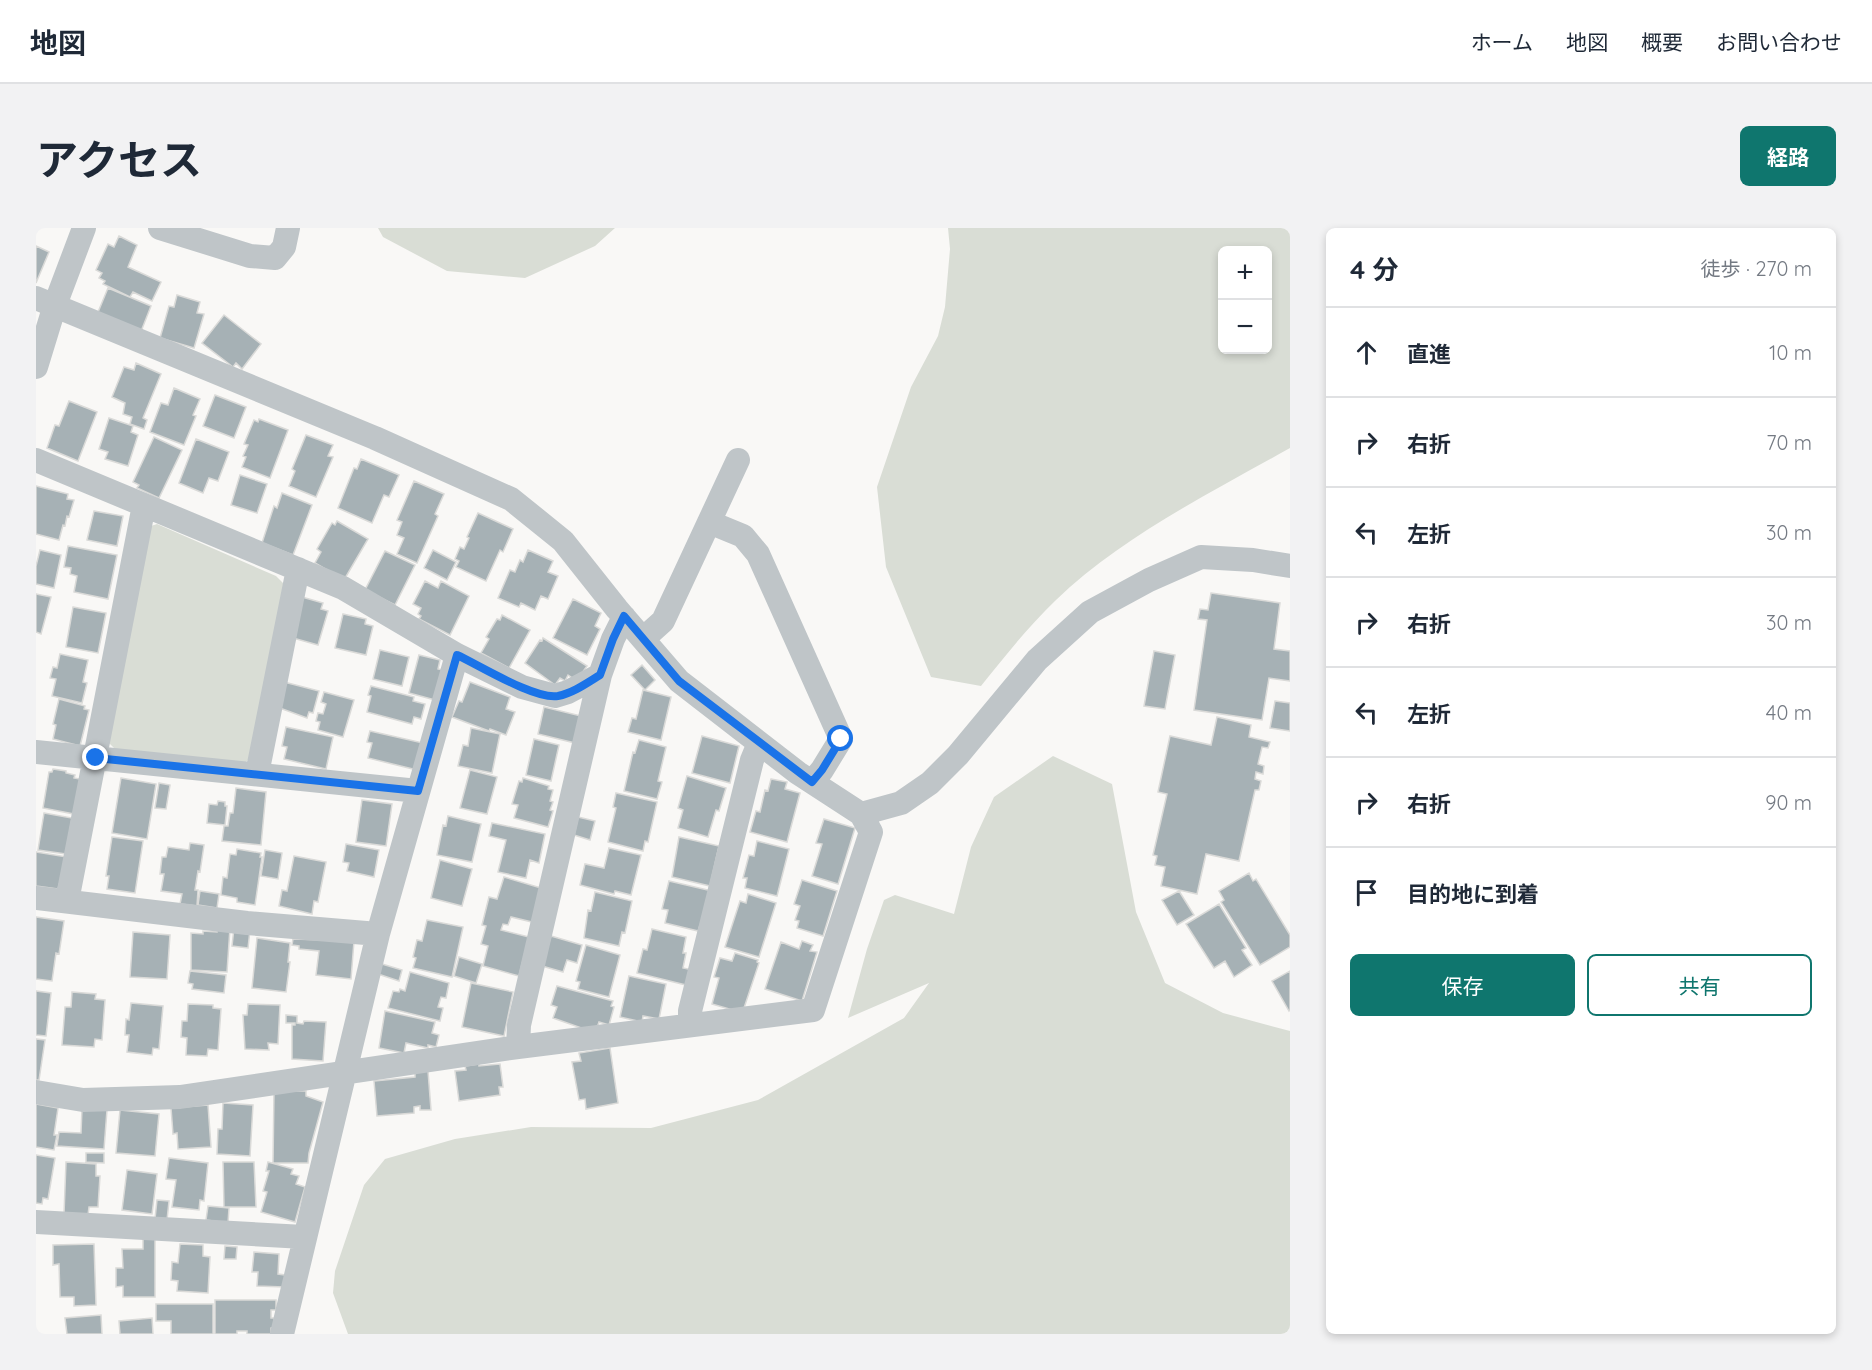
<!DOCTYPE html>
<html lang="ja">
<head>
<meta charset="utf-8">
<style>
  :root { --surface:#fff; --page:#f2f2f3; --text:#1f2937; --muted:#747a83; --line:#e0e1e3; --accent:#0f766e }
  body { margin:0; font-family:Quicksand,"Noto Sans JP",sans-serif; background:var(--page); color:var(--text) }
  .controls { position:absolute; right:18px; top:18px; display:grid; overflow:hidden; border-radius:9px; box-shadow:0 3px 9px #0003 }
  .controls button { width:54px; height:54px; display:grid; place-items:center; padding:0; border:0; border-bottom:2px solid var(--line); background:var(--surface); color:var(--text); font:30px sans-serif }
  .stop { position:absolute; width:18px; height:18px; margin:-14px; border:4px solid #1a73e8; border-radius:50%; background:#fff }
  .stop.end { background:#1a73e8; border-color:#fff; box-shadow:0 2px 6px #0008 }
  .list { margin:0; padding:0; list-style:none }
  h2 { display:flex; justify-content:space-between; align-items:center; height:78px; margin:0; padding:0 24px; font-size:26px }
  h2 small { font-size:20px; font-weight:400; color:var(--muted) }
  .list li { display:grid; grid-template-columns:39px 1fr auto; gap:18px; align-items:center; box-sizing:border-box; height:90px; padding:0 24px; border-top:2px solid var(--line) }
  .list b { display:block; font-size:22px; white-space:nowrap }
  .list em { font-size:20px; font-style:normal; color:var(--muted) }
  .actions { display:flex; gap:12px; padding:18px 24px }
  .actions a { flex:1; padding:14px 0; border:2px solid var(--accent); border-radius:9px; text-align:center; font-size:21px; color:var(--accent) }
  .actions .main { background:var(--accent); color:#fff }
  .icon { flex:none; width:33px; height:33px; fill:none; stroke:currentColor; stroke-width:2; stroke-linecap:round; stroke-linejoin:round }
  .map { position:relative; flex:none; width:1254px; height:1106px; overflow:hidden; border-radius:9px }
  header { display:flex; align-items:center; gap:36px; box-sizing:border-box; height:84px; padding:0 30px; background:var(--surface); border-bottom:2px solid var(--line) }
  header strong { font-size:28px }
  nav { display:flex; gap:33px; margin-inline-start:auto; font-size:21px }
  .intro { display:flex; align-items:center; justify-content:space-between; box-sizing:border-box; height:144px; padding:0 36px }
  h1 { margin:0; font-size:42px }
  .button { padding:15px 27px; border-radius:9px; background:var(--accent); color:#fff; font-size:21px; font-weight:700 }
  main { display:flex; gap:36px; padding:0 36px }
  aside { flex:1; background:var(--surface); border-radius:9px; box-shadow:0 3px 9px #0003 }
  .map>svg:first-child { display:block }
</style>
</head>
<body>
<header>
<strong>地図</strong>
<nav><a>ホーム</a><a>地図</a><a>概要</a><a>お問い合わせ</a></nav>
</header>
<div class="intro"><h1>アクセス</h1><a class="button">経路</a></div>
<main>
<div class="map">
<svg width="1254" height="1106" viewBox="0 0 1254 1106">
  <rect width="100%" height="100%" fill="#f9f8f6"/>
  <!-- green -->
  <path fill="#d9ddd5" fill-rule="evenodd" d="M342,0H579L559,18L489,50L411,43L347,9Z
    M912,0H1254V220C1176,264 1085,309 1020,372C992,399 969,428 945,458L895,449L850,339L841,259L875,159L902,108L909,79L914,21ZM1186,22H1232V122H1186Z
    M121,296L240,348L248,356L215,529L207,537L79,521L71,513L112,299Z
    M1017,528L1076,556L1100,684L1129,755L1187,785L1254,803V1106H312L297,1065L299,1043L328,957L349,931L419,911L495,899L615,900L722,872L868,790L893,755L812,790L831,721L848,672L859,667L918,686L935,619L958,569Z"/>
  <!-- building -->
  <path fill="#a6b1b5" stroke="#dadad8" stroke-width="1.5" d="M83,8L101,17L92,39L125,54L116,73L97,64L94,69L67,56L69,53L63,50L66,45L60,42L72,16L78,19Z
    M0,18L13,24L0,55Z
    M72,60L115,78L104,106L60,89Z
    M141,67L164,74L161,85L168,86L158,120L124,110L133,78L138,79Z
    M188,87L225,116L206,141L200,135L197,139L166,115Z
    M100,135L125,146L107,190L111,192L108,201L94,196L96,189L87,186L89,175L76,169L88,139L98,142Z
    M138,160L164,171L157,187L160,188L148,217L114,204L125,175L132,177Z
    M179,167L210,179L198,210L167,198Z
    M33,173L61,184L42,233L11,220L19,197L23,198Z
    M73,190L97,198L95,204L102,207L92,238L69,231L72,224L63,221Z
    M223,191L252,202L234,250L206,239L210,229L207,228L212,217L208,216L218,192L222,194Z
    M270,207L297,217L292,228L297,229L280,269L253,258L259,243L256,241Z
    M118,209L146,222L123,270L101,260L103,257L97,254Z
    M160,211L193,224L182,253L173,250L167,265L143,255Z
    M325,231L363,247L353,269L348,267L336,295L302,280L318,240L321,241Z
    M204,247L231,256L221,285L195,277Z
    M378,253L408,266L399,286L402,288L381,335L361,326L368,310L361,307L366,294L361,292Z
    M0,258L32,266L31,271L38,272L33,289L31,288L29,298L27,297L23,312L0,306Z
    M246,265L276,277L257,327L226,315L238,278L241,280Z
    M58,283L87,288L81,318L51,312Z
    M442,285L477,301L467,324L464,322L450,353L420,339L423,333L419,331L424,319L428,321L433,310L431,309Z
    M301,293L332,311L308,352L279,335L285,324L281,321L296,295L299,297Z
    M32,318L81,327L72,371L38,364L41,348L34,346L35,340L28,339Z
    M4,322L25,327L18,360L0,356V338Z
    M397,322L420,334L411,352L388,340Z
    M492,322L517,333L512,344L522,348L512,371L505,368L499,382L485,375L483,379L462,370L474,342L479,344L484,332L487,334Z
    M349,323L379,337L359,377L329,362Z
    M389,353L402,360L405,353L433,368L414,407L383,391L385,388L382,386L385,380L377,376Z
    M1175,365L1244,375L1238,421L1254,423V453L1233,450L1226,492L1158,482L1171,392L1162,391L1164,381L1172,382Z
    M0,366L15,369L5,406L0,404Z
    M266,369L287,375L285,381L292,383L282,417L257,410Z
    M537,371L565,385L559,398L564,401L551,427L517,410Z
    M37,379L70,385L62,425L30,419Z
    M307,386L330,391L329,396L337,398L330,427L299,420Z
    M466,387L494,402L473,440L445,425L453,411L450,409L461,391L464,392Z
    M507,410L551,438L544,448L538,451L532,447L529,453L524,450L519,457L489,435L504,412L506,413Z
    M344,422L373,429L366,458L337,451Z
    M1118,423L1139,427L1129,481L1108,478Z
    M24,426L52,432L47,454L51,455L46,475L16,468L20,451L14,450L17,439L21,440Z
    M383,427L404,432L402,441L407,442L399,472L373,465Z
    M606,437L619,452L609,462L595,447Z
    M248,454L283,463L277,485L273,484L271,490L241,479Z
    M434,454L474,469L470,481L479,484L470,507L454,501L453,503L416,489L423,473L426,474Z
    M335,458L378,469L377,473L389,476L385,491L378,489L376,496L331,484L335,468L332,467Z
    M607,462L635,469L625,512L592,504L596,490L600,491Z
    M288,464L318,472L307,509L282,502L284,494L280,493L282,485L287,486L290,476L285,474Z
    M23,471L49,478L48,481L53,482L44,518L17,511L20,497L17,496Z
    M1239,473L1254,475V503L1234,500Z
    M508,479L545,488L539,515L502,506Z
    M1181,489L1215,497L1213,509L1234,514L1232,520L1226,519L1222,536L1228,538L1227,546L1220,544L1219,551L1225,553L1223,562H1219L1203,633L1170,626L1161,666L1125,658L1129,639L1119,637L1121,628L1117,627L1131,566L1122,564L1134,508L1175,517Z
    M250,499L297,509L290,541L248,531L251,519L246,518Z
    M435,500L464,506L456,545L422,538L427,517L432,518Z
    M334,503L387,515L381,542L332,530L336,515L331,514Z
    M666,508L703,518L694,555L656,545Z
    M498,511L523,517L515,553L490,547Z
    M603,512L630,519L622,553L626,554L621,571L588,563L597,524L599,525Z
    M17,541L30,543V545L39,547L38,550L44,551L38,586L7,580L13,544H16Z
    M434,542L461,549L451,586L424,580Z
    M651,548L690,560L683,583L680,582L672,609L642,600L647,582L642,580Z
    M85,550L120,556L111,611L76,605Z
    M487,550L513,558L512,561L517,562L514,573L517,574L514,582L517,583L512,599L478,590L482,577L476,576L483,553L486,554Z
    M735,551L751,554L749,561L764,565L751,614L714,604L720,583L724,584L729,562L732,563Z
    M123,555L134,557L130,581L119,580Z
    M200,560L230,564L225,617L186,613L188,598H192L194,585H197Z
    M580,565L621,574L612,614L609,613L607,623L572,614L580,580L577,579Z
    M326,572L356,576L350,618L320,614Z
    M182,573L189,574V578H191L189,597L171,595L173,576L181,577Z
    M8,585L36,590L30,626L2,622Z
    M412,588L445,596L436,634L401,627L407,597L410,598Z
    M542,589L559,593L554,612L538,607Z
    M788,591L819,600L802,656L776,648L786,616L780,615Z
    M456,595L509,606L503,635L494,632L490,650L462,644L470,612L453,608Z
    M76,609L107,613L99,665L71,661L73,648H70Z
    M643,609L683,618L674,658L636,649Z
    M721,613L753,621L741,668L709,660L711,650H707L713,627L718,628Z
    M154,615L168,617L164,644L162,643L159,662H162L161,678L144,676L146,666L125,663L128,646H124L126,629H130L132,619L153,622Z
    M310,616L343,622L338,649L311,643L313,635L307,634Z
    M573,620L605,627L595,667L579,663L578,666L544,657L549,636L568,640Z
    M201,621L225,625L224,629H226L219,677L201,674V670L185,667L187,649L191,650L194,626L200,627Z
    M229,622L246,625L242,651L225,648Z
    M0,624L31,629L22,661L0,658Z
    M258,628L290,634L282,674L278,673L276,686L243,678L246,662L251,663Z
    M404,632L436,641L426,678L395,670Z
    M1213,645L1217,653L1220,651L1254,707V719L1224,737L1185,674L1188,672L1183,663Z
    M468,649L505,660L496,694L475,689L472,697L467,696L465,702L493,709L483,748L447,738L452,718L445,716L450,698L446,697L453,669L461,671Z
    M766,652L801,663L787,708L761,700L763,693L759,692L764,678L758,676Z
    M633,653L676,663L662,703L629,695L632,682L626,681Z
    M164,663L183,666L181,680L162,677Z
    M1143,663L1158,687L1141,697L1126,672Z
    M559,664L596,673L589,705L586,704L583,718L548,710L552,682L555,683Z
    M712,666L740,675L723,729L689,719L704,673L710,675Z
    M1183,676L1210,720L1206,722L1216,737L1198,749L1189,733L1178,740L1150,696Z
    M0,689L28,693L23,726L20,725L16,753L0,751Z
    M391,692L427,699L416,749L377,740L380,730L377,729L381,712L386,713Z
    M181,699L194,700L191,744L155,742V705L167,706V703L181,704Z
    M198,700L214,702L212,720L196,718Z
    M616,701L650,709L647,725H650L647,740L657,742L654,758L601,745L607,721L611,722Z
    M97,704L134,707L131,751L94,749Z
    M515,708L546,717L541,735L531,732L527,744L506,738Z
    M221,710L254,715L252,734H254L250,764L216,760Z
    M257,711L318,713L315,751L280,747L283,723L263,721V718L256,717Z
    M766,713L777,717L774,723L781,724L766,773L729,761L745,714L763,721Z
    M550,717L584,727L573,769L542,761L544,754L540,753Z
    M699,725L722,732L721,734L723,735L707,783H700L676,776L683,750L678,749L684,730L696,733Z
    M423,729L446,736L440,755L418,748Z
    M346,736L366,742L363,753L342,746Z
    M154,743L190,747L188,765L156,761L157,756L152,755Z
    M1254,743V782L1253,783L1236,753Z
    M374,744L413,755L410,770L405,769L402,779L407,780L404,793L352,780L357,763L363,764L364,761L369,763Z
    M593,748L630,756L623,791L607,788L606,794L584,789Z
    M435,755L477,764L468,808L426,799Z
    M521,758L577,773L575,778L578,779L573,797L563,794L561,800L551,802L517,790L521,779L515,777Z
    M0,763L15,765L10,808L0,807Z
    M36,764L60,766L59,771L69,772L66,812L59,811L58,819L26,817L29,779H35Z
    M95,775L127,778L123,821L117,820L116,827L91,824L93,807H89L90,791L93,792Z
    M152,776L177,777V780L185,781L182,822L172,821L171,828L150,827L151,810L145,809L146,793H151Z
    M212,776L244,777L242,816L232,815L233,822L209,821L207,787H211Z
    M349,783L399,794L396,805L403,807L400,819L392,817V820L370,815L368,825L343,820Z
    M250,787L261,788V795L267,796L268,793L290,794L287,833L256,831V797H259V795H250Z
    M0,811L9,812L3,852H0Z
    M574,820L582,875L550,881L549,871L543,872L536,834L545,833L543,825Z
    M443,836V838L464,836L467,859H463L464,867L423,873L419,843L430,842L429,838Z
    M392,843L395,882H384V878L378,879V885L341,888L338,853L379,849V844Z
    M238,863H270V868L287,874L273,925L272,935H237Z
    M187,875L217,877L214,928L181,926L182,901H186Z
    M0,876L22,880L18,907H21L18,922L0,919Z
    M172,877L175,919L142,921L141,905L137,906L135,880Z
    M46,880L71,882L68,921L21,918L23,904L45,905Z
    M84,882L123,886L119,928L80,925Z
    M50,925H68V935L50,934Z
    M0,927L19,930L12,971L7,970L6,976L0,975Z
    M133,930L172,935L168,973L164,972L163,982L136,979L140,952L130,951Z
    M30,934L60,936V948H64L62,979H53L52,987L28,986Z
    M187,934H218L220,979H188Z
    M232,934L257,941L255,946L263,948L260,956L269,959L259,994L225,984L231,964L227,963L233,943H230Z
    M91,942L121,946L116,986L86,982Z
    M121,972L133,973L131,992L119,991Z
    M172,978L193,980L192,995L170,992Z
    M107,1010H119V1069H87V1058L80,1059V1040H87L86,1021H107Z
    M58,1016L60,1077L38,1078V1069H24L23,1036L17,1037V1017Z
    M144,1016L167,1017V1028L174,1029L172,1065L141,1063L142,1053L135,1052L136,1034L142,1035Z
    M189,1018L201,1019L200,1031H188Z
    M218,1024L243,1026L242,1046L249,1047V1059L221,1058L222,1044H216Z
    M179,1072H240V1082H235V1090H238V1099L235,1100V1106H211V1103H201V1106H179Z
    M120,1076H177V1106H135V1093H120Z
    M65,1087L66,1106H31L29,1090Z
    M116,1090L117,1106H84L83,1093Z"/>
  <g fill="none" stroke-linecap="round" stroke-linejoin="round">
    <!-- minor -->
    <path stroke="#bfc5c8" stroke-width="24" d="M124,0L214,28L239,30L248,19L252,0
      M0,70L339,210L475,271L527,313L581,381L643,453L762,545L825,586L835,604L777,782L482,819L144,869L47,872L0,864
      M0,139L19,77L48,0
      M0,232L307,360L421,427L486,459L519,468L532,464L564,447
      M673,294L707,308L722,326L805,511L786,542L776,554
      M607,411L627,393L702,232
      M0,524L382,563
      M221,546L262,341
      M825,586L865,575L894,555L922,527L1001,432L1054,384L1113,352L1165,329L1217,332L1254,338
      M0,670L211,695L342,706
      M31,673L108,277
      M654,797V783L716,532L723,515
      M482,819L483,797L564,447L577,411L588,389
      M0,994L268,1009
      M246,1106L342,706L421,427"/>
  </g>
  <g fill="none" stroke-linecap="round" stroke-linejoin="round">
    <!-- route -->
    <path stroke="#1a73e8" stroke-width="8" d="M60,530L382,563L421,427C443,437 499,472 522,468C537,465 551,455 564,447L577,411L588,388L643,453L776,554L786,542L805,511"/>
  </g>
</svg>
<div class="controls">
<button>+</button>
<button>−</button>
</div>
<div class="stop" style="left:805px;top:511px"></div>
<div class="stop end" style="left:60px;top:530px"></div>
</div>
<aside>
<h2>4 分<small>徒歩 · 270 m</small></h2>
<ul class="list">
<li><svg class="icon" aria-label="ahead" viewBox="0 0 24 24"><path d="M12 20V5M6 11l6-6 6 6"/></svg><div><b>直進</b></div><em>10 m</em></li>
<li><svg class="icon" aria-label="right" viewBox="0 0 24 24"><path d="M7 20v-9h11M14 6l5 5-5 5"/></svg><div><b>右折</b></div><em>70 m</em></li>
<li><svg class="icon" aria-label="left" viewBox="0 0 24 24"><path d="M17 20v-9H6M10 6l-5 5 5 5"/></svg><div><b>左折</b></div><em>30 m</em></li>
<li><svg class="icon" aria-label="right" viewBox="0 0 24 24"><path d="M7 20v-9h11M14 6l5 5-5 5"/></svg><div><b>右折</b></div><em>30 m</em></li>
<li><svg class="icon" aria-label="left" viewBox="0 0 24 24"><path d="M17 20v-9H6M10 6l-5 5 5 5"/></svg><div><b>左折</b></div><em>40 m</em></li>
<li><svg class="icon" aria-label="right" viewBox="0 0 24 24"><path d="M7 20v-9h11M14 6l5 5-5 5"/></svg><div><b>右折</b></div><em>90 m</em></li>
<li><svg class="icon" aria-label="arrive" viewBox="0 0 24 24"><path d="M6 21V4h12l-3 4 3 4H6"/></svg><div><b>目的地に到着</b></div></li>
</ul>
<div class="actions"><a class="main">保存</a><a>共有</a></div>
</aside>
</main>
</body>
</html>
